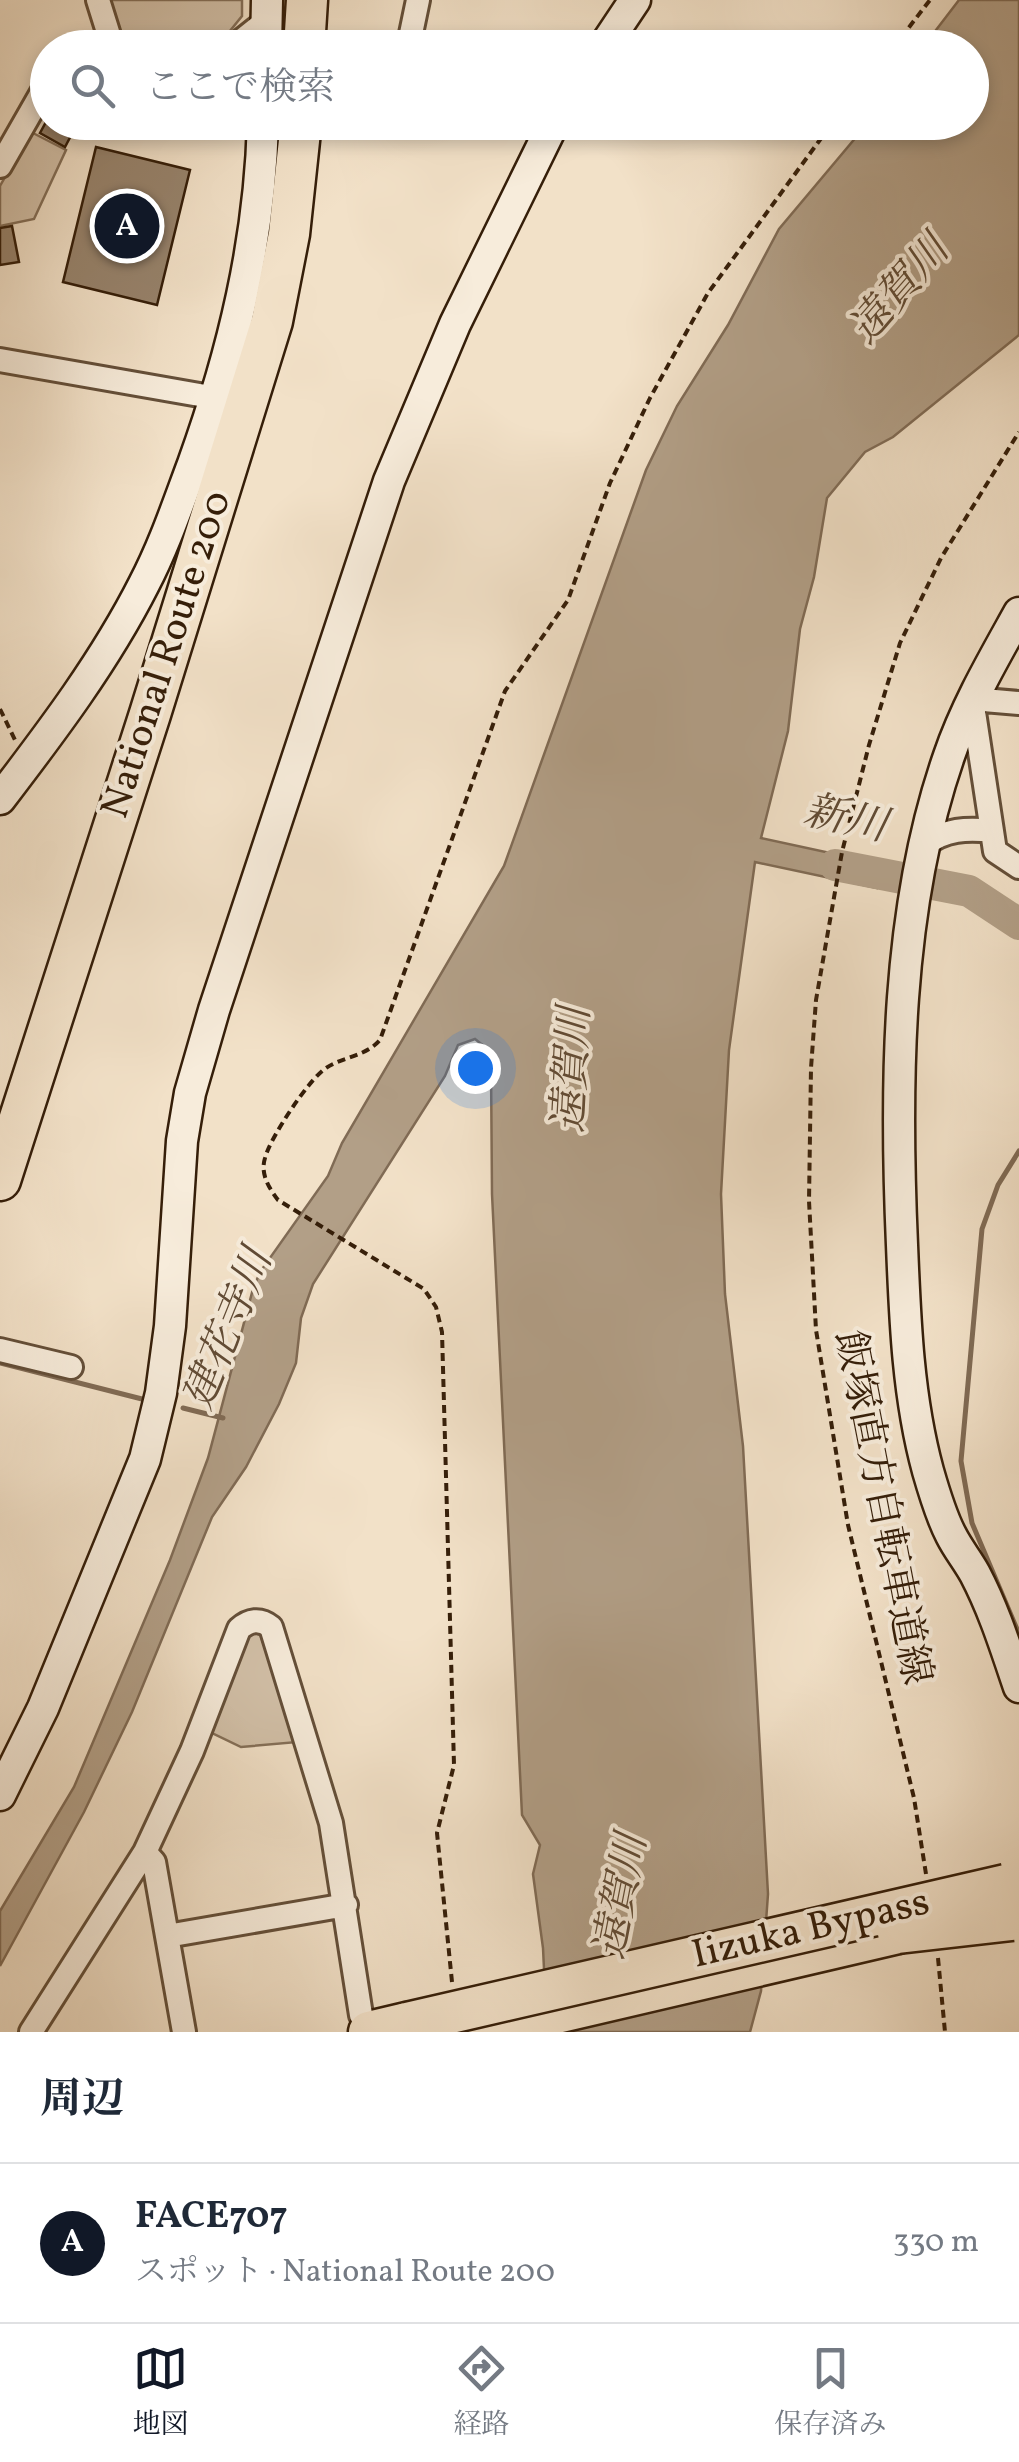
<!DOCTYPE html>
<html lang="ja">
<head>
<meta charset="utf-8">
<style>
  :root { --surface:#fff; --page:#f2f2f3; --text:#1f2937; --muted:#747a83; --line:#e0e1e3; --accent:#111827 }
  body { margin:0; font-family:Vollkorn,"Noto Serif JP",serif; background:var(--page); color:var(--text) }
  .you { position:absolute; left:475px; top:1068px; width:35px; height:35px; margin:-25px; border:8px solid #fff; border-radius:50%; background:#1a73e8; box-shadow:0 0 0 15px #1a73e833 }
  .badge { display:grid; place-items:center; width:65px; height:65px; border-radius:50%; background:var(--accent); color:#fff; font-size:32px; font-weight:700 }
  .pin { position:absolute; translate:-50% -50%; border:5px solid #fff; box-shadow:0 2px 10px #0006 }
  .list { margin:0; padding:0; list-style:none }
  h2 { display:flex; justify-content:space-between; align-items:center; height:130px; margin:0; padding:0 40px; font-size:42px }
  h2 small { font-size:32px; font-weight:400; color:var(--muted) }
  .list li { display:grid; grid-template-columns:65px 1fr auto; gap:30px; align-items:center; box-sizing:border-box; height:160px; padding:0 40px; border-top:2px solid var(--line) }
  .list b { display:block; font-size:38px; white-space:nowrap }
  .list p { margin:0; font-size:32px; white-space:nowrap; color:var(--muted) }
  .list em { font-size:32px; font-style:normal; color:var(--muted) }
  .icon { flex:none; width:55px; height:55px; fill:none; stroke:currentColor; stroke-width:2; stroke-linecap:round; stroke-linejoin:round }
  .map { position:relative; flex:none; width:1019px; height:2032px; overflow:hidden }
  .search { position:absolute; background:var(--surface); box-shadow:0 5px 15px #0003; left:30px; right:30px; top:30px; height:110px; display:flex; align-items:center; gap:25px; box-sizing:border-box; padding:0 35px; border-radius:55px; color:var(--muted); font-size:38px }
  .sheet { height:290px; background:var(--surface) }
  nav { display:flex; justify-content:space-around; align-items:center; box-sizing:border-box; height:140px; border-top:2px solid var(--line); background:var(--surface); font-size:28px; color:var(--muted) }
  nav a { display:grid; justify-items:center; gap:5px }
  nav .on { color:var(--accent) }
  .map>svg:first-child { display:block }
</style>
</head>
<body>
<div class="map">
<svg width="1019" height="2032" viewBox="0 0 1019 2032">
  <rect width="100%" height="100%" fill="#f2e1c8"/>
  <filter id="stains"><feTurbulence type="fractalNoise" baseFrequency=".002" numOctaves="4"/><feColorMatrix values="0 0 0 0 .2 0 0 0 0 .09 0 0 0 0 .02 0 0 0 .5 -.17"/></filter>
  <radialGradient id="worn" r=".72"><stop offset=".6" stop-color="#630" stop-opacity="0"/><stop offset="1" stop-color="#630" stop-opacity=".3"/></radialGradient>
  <!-- green -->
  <path fill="#d2c0a8" stroke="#846f58" stroke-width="2.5" d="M104,0H242V16L217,47H121Z
    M31,132L66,150L34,219L0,226V186Z
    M259,1631L298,1742L241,1747L208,1731L243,1635Z"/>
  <!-- water -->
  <path fill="#b29f87" stroke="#806b55" stroke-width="2.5" d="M959,0H1019V335L893,437L865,452L827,498L814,577L800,629L788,731L761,838L881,864L877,888L755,862L729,1050L721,1194L725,1294L743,1446L768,1894L761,1991L750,2032H547L543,1948L533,1874L540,1845L522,1815L492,1194L491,1066L485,1047L475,1039L458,1045L445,1076L313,1284L301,1318L296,1363L279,1404L246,1467L212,1517L132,1712L84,1812L0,1966V1911L74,1787L170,1560L208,1458L253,1289L260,1272L328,1176L342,1143L504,866L646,470L677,406L728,325L779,229L868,123L972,122V48L923,47Z
    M951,877L971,882L1019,912V938L984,916L988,908L946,891Z"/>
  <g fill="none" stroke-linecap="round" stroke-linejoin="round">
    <!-- stream -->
    <path stroke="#806b55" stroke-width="5" d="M1019,1151L998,1185L982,1229L961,1461L972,1523L1019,1634
      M0,1363L142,1399
      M183,1408L223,1418"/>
    <!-- river -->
    <path stroke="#b29f87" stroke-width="32" d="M835,865L969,891L1019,924"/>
  </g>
  <!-- building -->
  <path fill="#97836c" stroke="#351e09" stroke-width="2.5" d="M46,122H78L65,147L40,133Z
    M96,147L190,170L157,305L63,282Z
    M12,226L19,262L0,265V228Z"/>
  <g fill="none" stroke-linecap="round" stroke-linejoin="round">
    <defs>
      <path id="street" d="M98,0L113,48
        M232,48L266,21
        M408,48L418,0
        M0,166L48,82
        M0,360L228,400
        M1019,703L972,699L995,851L1019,867
        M925,845C944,829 968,828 992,831
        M0,1350L71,1367
        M145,1852L192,1751L239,1629C249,1620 260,1618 271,1627L331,1823L361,2015
        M31,2032L145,1852L154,1862L167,1936
        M184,2032L167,1936L346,1905"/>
      <path id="secondary" d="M266,48L267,0
        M603,48L635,0
        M1019,613C993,660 966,706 949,756C896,908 895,1086 902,1245C905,1321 908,1398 928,1471C934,1492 941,1516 951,1535C958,1549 968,1561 975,1574C994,1610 1006,1649 1019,1687
        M0,799C52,731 105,661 144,584C164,546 178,504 193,464C233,353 260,241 263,122
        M0,1795L43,1708L145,1459L161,1393L170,1326L182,1141L190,1093L214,1010L389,481L455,324L554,122"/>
      <path id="highway" d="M304,48L307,0
        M0,1180L150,714L272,321L289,234L301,122
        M369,2032L407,2023
        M475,2032L898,1933"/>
    </defs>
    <!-- street casing -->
    <use href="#street" stroke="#644f39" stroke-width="28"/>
    <!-- secondary casing -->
    <use href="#secondary" stroke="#351e09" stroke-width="35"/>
    <!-- highway casing -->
    <use href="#highway" stroke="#351e09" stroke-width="45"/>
    <!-- path -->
    <path stroke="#351e09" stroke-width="4" stroke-dasharray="8 5" stroke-linecap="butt" d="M893,48L930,0
      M0,709L15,740
      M926,1874L914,1798L848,1525L816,1330L809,1201L811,1068L816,1000L842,852L869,745L900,643L941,558L1019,432
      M938,1958L945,2032
      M452,1982L437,1833L454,1765L442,1332L436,1307L424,1289L278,1200C269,1188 260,1174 265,1158C270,1138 309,1079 326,1068C344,1056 365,1057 380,1040L505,691L568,600L610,483L650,398L708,293L833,122"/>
    <!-- street -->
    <use href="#street" stroke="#f7ecdb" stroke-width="22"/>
    <!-- secondary -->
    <use href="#secondary" stroke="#f7ecdb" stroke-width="30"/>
    <!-- highway -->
    <use href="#highway" stroke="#f2e1c8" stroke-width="40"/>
    <defs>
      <path id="highway-bridge" d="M898,1933L1012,1920
        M407,2023L1006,1885"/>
    </defs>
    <!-- highway-bridge casing -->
    <use href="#highway-bridge" stroke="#351e09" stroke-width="45" stroke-linecap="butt"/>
    <!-- highway-bridge -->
    <use href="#highway-bridge" stroke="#f2e1c8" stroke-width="40"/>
  </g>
  <g text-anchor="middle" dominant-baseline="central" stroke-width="8" stroke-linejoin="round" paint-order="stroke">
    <!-- street labels -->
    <g font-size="40" fill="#351e09" stroke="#f7ecdb">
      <text transform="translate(168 655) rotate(-72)">National Route 200</text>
      <text transform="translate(881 1508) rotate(79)">飯塚直方自転車道線</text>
      <text transform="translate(811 1930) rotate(-13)">Iizuka Bypass</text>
    </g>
    <!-- water labels -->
    <g font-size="42" font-style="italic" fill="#614b35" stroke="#f7ecdb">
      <text transform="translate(901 291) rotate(-49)">遠賀川</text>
      <text transform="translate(845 821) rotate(12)">新川</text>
      <text transform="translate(574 1070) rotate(-87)">遠賀川</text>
      <text transform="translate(230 1330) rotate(-68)">建花寺川</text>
      <text transform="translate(623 1897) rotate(-79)">遠賀川</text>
    </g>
  </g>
  <rect width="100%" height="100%" filter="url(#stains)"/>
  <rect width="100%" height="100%" fill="url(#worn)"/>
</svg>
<div class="you"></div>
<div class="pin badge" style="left:127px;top:226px">A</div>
<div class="search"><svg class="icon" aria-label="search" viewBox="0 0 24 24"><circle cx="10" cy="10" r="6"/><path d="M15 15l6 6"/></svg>ここで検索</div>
</div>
<section class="sheet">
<h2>周辺<small></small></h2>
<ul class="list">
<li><span class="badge">A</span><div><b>FACE707</b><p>スポット · National Route 200</p></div><em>330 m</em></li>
</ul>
</section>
<nav>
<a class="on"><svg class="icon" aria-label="map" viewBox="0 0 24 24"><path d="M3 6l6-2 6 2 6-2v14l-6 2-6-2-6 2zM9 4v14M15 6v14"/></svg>地図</a>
<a><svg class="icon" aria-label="directions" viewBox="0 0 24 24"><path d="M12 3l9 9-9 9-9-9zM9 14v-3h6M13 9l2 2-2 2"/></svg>経路</a>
<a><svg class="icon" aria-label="saved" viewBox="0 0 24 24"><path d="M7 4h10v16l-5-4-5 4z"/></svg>保存済み</a>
</nav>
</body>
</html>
